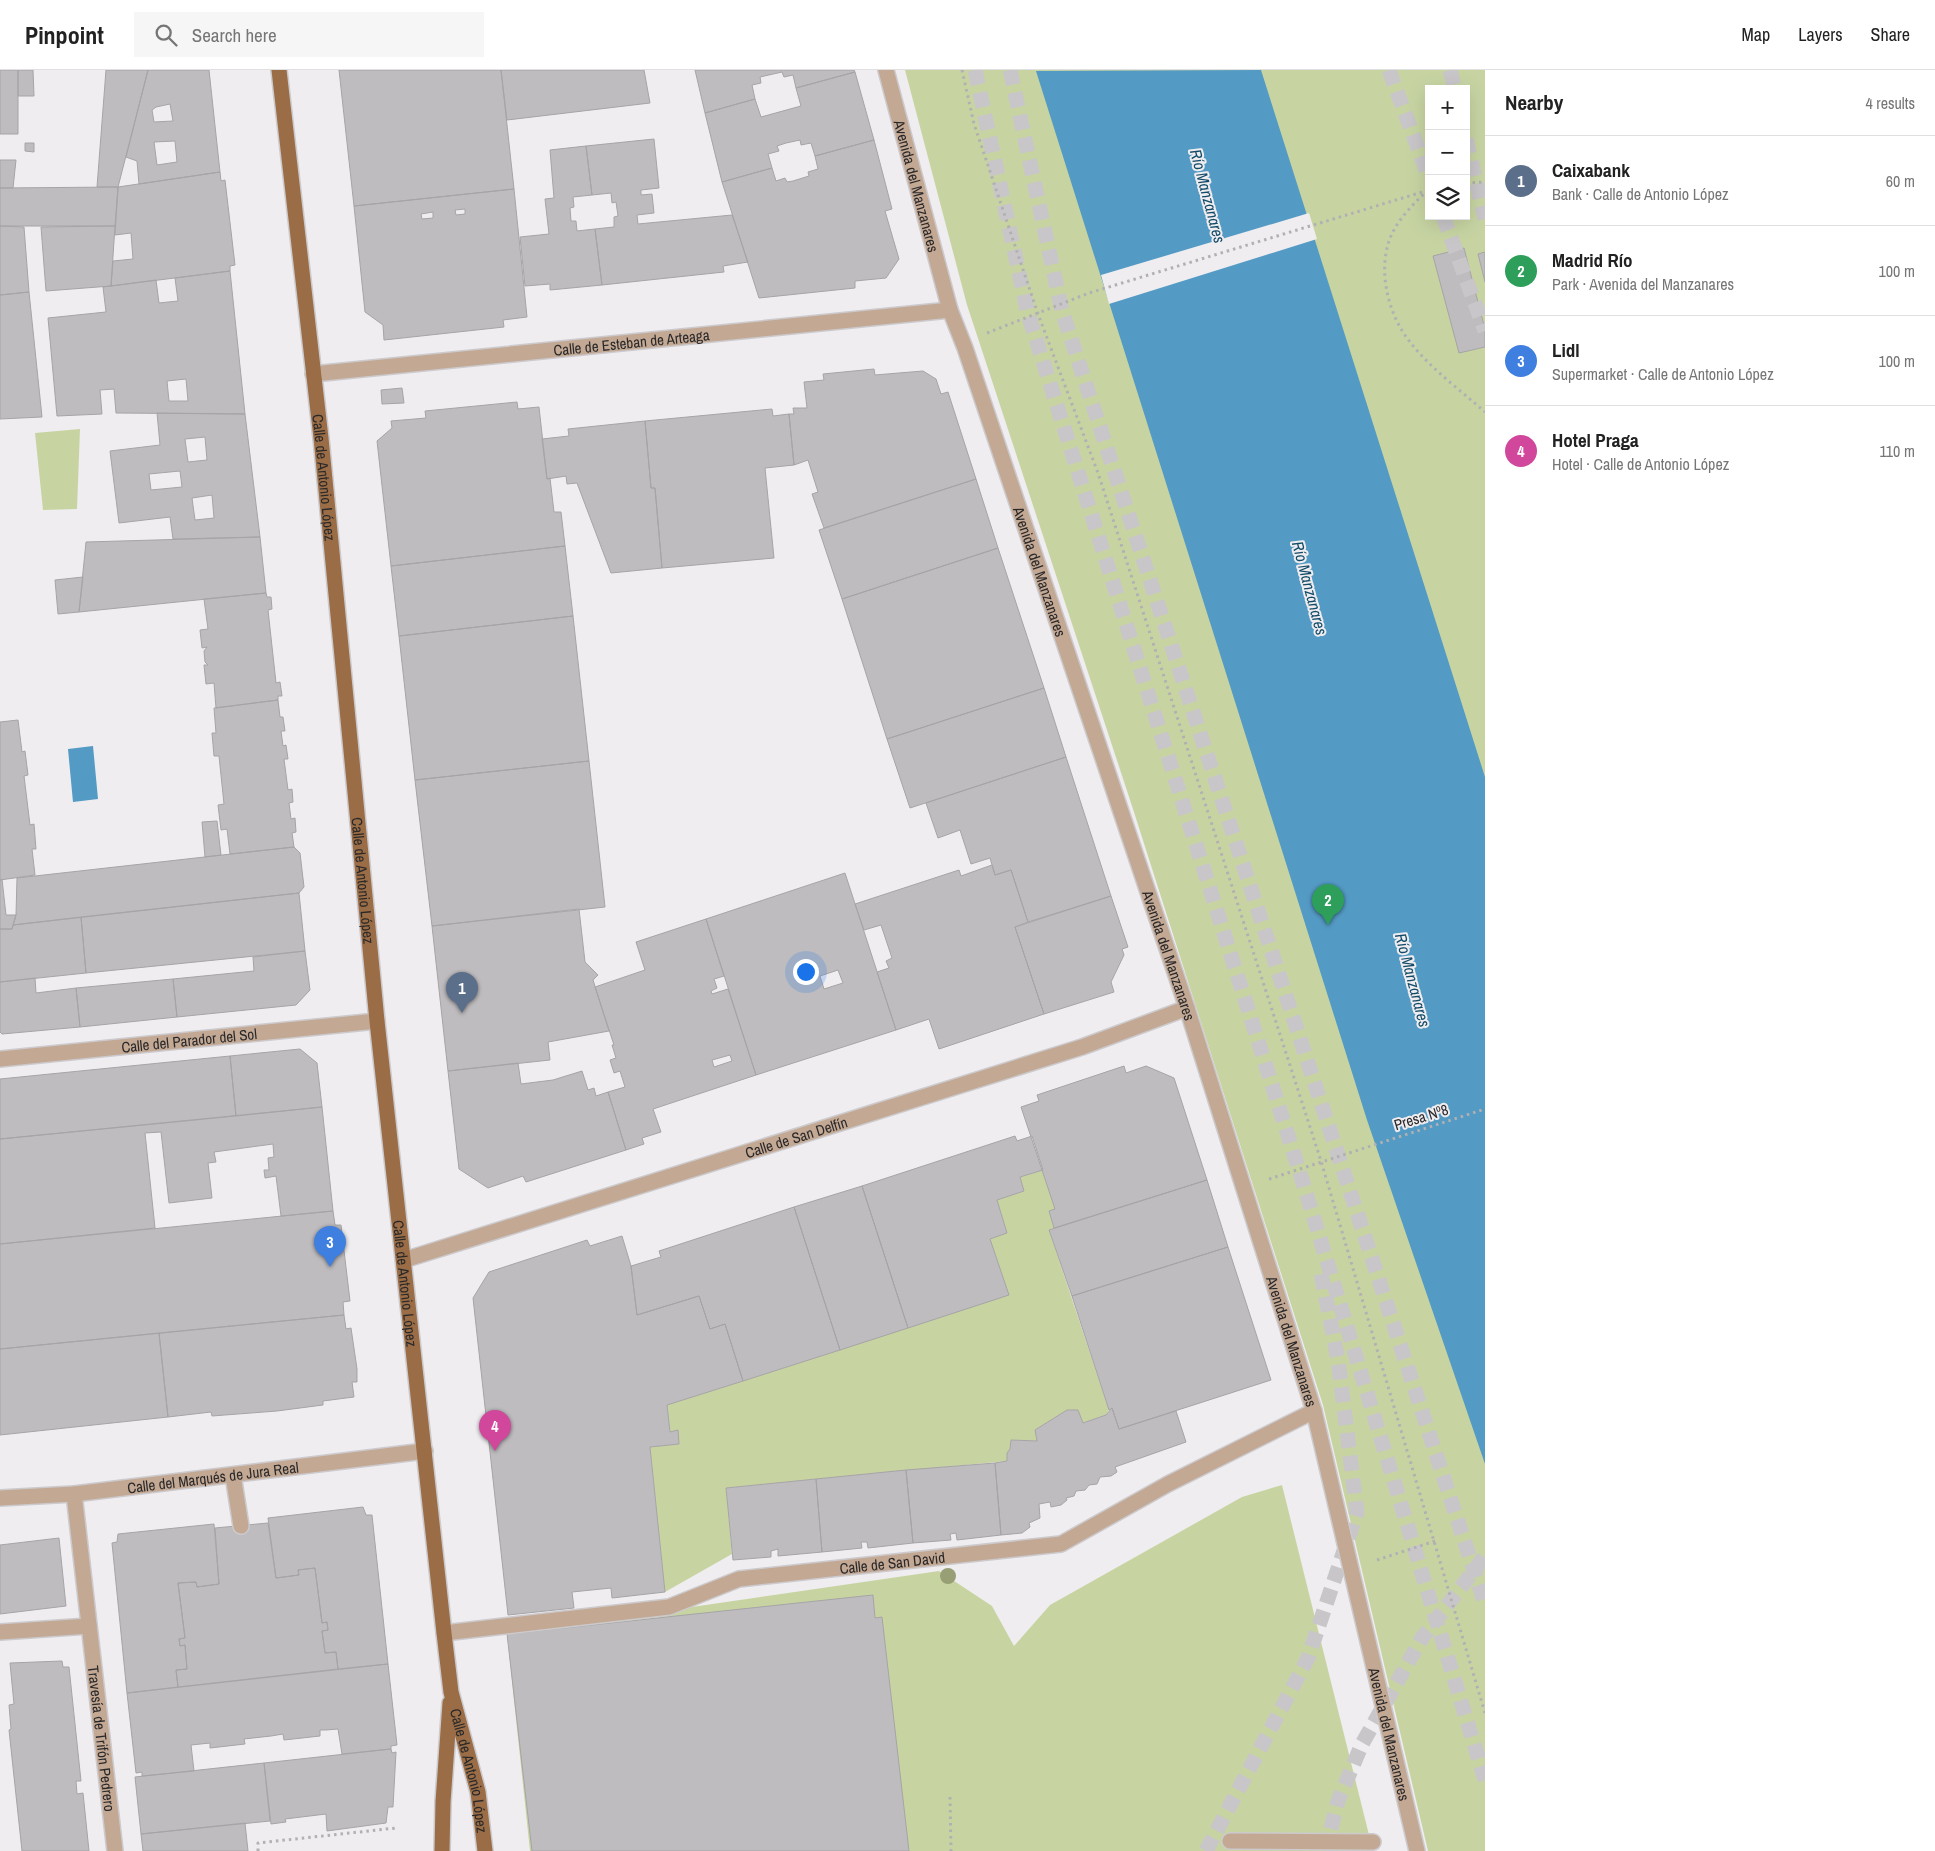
<!DOCTYPE html>
<html lang="en">
<head>
<meta charset="utf-8">
<style>
  :root { --surface:#fff; --page:#f6f6f6; --text:#222; --muted:#767676; --line:#e0e0e0; --accent:#3c7b69 }
  body { margin:0; font-family:"Archivo Narrow",sans-serif; background:var(--page); color:var(--text) }
  .controls { position:absolute; right:15px; top:15px; display:grid; overflow:hidden; border-radius:0px; box-shadow:0 5px 20px #0002 }
  .controls button { width:45px; height:45px; display:grid; place-items:center; padding:0; border:0; border-bottom:1px solid var(--line); background:var(--surface); color:var(--text); font:25px sans-serif }
  .you { position:absolute; left:805px; top:901px; width:18px; height:18px; margin:-12px; border:4px solid #fff; border-radius:50%; background:#1a73e8; box-shadow:0 0 0 8px #1a73e833 }
  .badge { display:grid; place-items:center; width:32px; height:32px; border-radius:50%; background:var(--accent); color:#fff; font-size:16px; font-weight:700 }
  .pin { position:absolute; translate:-50% -41px; filter:drop-shadow(0 1px 2px #0008) }
  .pin::after { content:''; position:absolute; top:26px; width:18px; height:15px; background:inherit; clip-path:polygon(0 0,100% 0,50% 100%) }
  .list { margin:0; padding:0; list-style:none }
  h2 { display:flex; justify-content:space-between; align-items:center; height:65px; margin:0; padding:0 20px; font-size:21px }
  h2 small { font-size:16px; font-weight:400; color:var(--muted) }
  .list li { display:grid; grid-template-columns:32px 1fr auto; gap:15px; align-items:center; box-sizing:border-box; height:90px; padding:0 20px; border-top:1px solid var(--line) }
  .list b { display:block; font-size:19px; white-space:nowrap }
  .list p { margin:0; font-size:16px; white-space:nowrap; color:var(--muted) }
  .list em { font-size:16px; font-style:normal; color:var(--muted) }
  .icon { flex:none; width:28px; height:28px; fill:none; stroke:currentColor; stroke-width:2; stroke-linecap:round; stroke-linejoin:round }
  .map { position:relative; flex:none; width:1485px; height:1781px; overflow:hidden }
  header { display:flex; align-items:center; gap:30px; box-sizing:border-box; height:70px; padding:0 25px; background:var(--surface); border-bottom:1px solid var(--line) }
  header strong { font-size:24px }
  nav { display:flex; gap:28px; margin-inline-start:auto; font-size:18px }
  .search { width:350px; height:45px; background:var(--page); display:flex; align-items:center; gap:12px; box-sizing:border-box; padding:0 18px; border-radius:0px; color:var(--muted); font-size:19px }
  main { display:flex }
  aside { flex:1; background:var(--surface) }
  .map>svg:first-child { display:block }
</style>
</head>
<body>
<header>
<strong>Pinpoint</strong>
<div class="search"><svg class="icon" aria-label="search" viewBox="0 0 24 24"><circle cx="10" cy="10" r="6"/><path d="M15 15l6 6"/></svg>Search here</div>
<nav><a>Map</a><a>Layers</a><a>Share</a></nav>
</header>
<main>
<div class="map">
<svg width="1485" height="1781" viewBox="0 0 1485 1781">
  <rect width="100%" height="100%" fill="#efedf0"/>
  <!-- green -->
  <path fill="#c7d4a2" fill-rule="evenodd" d="M905,0H1485V1781H1428L1323,1335L1133,739L967,235ZM1429,19H1466V146H1429Z
    M80,359L77,439L43,440L35,363Z
    M1043,1100L1055,1139L1049,1141L1054,1158L1049,1160L1109,1340L1106,1345L1083,1353L1078,1340H1067L1035,1360L1037,1371L1011,1370L1010,1379L1007,1383V1391L726,1418L732,1484L665,1522L650,1377L679,1374L678,1361L670,1362L667,1335L840,1280L990,1169L1007,1163L997,1130L1024,1121L1020,1107Z
    M1282,1415L1373,1781H530L507,1564L939,1501L992,1536L1014,1576L1050,1535L1242,1427Z"/>
  <!-- water -->
  <path fill="#539ac4" d="M1261,0L1485,707V1394L1367,1050L1036,1Z
    M93,676L98,729L73,732L68,679Z"/>
  <!-- pier -->
  <path fill="#efedf0" d="M1309,143L1317,169L1109,234L1101,205Z"/>
  <!-- building -->
  <path fill="#bebcbf" stroke="#a6a4a6" fill-rule="evenodd" d="M0,0H18V64H0Z
    M18,0H33L34,26H18Z
    M106,0H148L118,117H97Z
    M148,0H209L220,102L139,114L137,91L126,87ZM170,34L173,51L154,52L152,40L156,37ZM175,71L177,92L157,95L154,72Z
    M339,0H501L514,119L354,136Z
    M501,0H644L650,33L507,50Z
    M695,0H854L855,2L796,18L793,5L784,7L782,2L760,7L761,13L752,15L755,29L705,43Z
    M855,2L874,70L815,86L811,73L801,75L800,70L786,73L777,76L779,81L768,84L772,98L722,112L705,43L755,29L761,47L801,36L796,18Z
    M654,69L659,118L641,120V125L652,124L654,143L637,145L638,154L732,145L748,192L723,196L724,202L602,215L595,159L614,157V147L618,146L616,132L612,133L611,123L592,125L586,76Z
    M874,70L892,139L885,141L899,189L886,208L855,211V218L759,228L722,112L772,98L776,111L785,108L787,112L793,111L809,106L808,102L818,99L815,86Z
    M25,73H34V82L25,81Z
    M586,76L592,125L573,127L574,137L570,138L571,151H576L577,161L595,159L602,215L550,220V214L525,216L520,167L549,164L545,129L554,128L550,80Z
    M0,90H16L13,118H0Z
    M220,102L221,111L225,110L235,195L230,196V201L111,216L113,191L133,189L131,163L115,165L118,117Z
    M118,117L115,156H0V118Z
    M514,119L527,247L503,250L504,257L384,270L383,255L365,242L354,136ZM465,139V144L456,145L455,140ZM433,142V148L422,149L421,144Z
    M0,156L24,157L29,222L0,225Z
    M115,156L111,216L46,221L41,157Z
    M1464,178L1485,259V277L1459,283L1433,186Z
    M1485,182V212L1478,184Z
    M230,201L245,344L116,343L114,319L100,320L102,344L57,346L48,248L106,242L103,217L156,210L159,233L178,231L175,208ZM186,309L188,331H169L167,311Z
    M29,222L42,347L0,349V225Z
    M874,299L875,305L923,301L936,309L941,324L948,322L976,409L824,458L812,424L818,422L808,390L794,395L789,344H794L793,338H807L804,312L824,310L823,304Z
    M402,318L404,333L382,334L381,320Z
    M517,332L518,339L539,337L547,409L550,408L554,442H561L565,476L391,496L377,371L392,358L391,351L426,348L425,341Z
    M772,339L773,346L789,344L794,395L765,398L774,488L662,498L655,418H651L645,351Z
    M157,343L245,344L260,467L173,469L170,447L119,453L110,381L160,375ZM205,367L207,390L188,392L185,369ZM180,401L182,417L151,420L149,404ZM212,425L214,448L195,450L192,428Z
    M645,351L651,418H655L662,498L611,503L577,413L567,414L566,406L547,409L542,369L569,366L568,359Z
    M976,409L998,478L842,529L819,460Z
    M260,467L266,523L79,542L86,472Z
    M565,476L573,546L399,566L391,496Z
    M998,478L1044,618L887,669L842,529Z
    M83,507L79,542L58,544L55,510Z
    M266,523L267,527H271L272,539L268,540L276,613L280,612L282,626H278V630L216,638L214,613L206,614L204,595H208L205,592L204,581L207,577L202,578L200,560L208,559L204,529Z
    M573,546L589,691L415,710L399,566Z
    M1044,618L1066,687L910,738L887,669Z
    M278,630L280,647H283L285,661H281L283,676L286,675L288,689H284L288,720L292,719L293,732L289,733L291,749L295,748L296,762L292,763L294,777L230,784L227,759L221,760L218,735L224,734L219,686H214L212,663H216L214,638Z
    M18,650L22,682L25,681L28,705L24,706L30,755L34,754L36,779H32L35,805L0,810V652Z
    M1066,687L1111,826L1028,852L1011,800L995,805L990,788L971,794L960,760L938,768L926,733Z
    M589,691L605,837L432,856L415,710Z
    M217,751L221,785L205,787L202,752Z
    M294,777L300,783L304,817L299,823L13,855L16,845L17,808Z
    M992,795L995,805L1011,800L1028,852L1015,857L1044,944L939,979L929,949L896,960L877,902L889,898L886,891L892,888L881,855L864,860L855,834L959,800L961,806Z
    M845,803L896,960L756,1005L706,849ZM838,900L843,913L824,919L820,906Z
    M2,809L6,845H16L12,859H0V810Z
    M299,823L305,881L86,903L81,847Z
    M1111,826L1128,877L1122,879L1124,885L1111,912L1114,922L1044,944L1015,857Z
    M579,839L585,892L598,905L593,910L609,961L548,972L550,990L448,1001L432,856Z
    M81,847L86,903L0,912V859H12L13,855Z
    M706,849L724,906L714,909L717,918L711,921L712,924L728,919L756,1005L653,1039L661,1062L642,1068L644,1074L626,1080L608,1022L625,1017L620,1001L614,1003L610,990L616,988L612,975H614L595,917L645,900L636,872ZM730,985L732,991L714,997L712,990Z
    M305,881L310,920L296,935L177,947L173,909L254,901L253,887Z
    M35,908L36,923L76,918L80,957L2,964L0,962V912Z
    M173,909L177,947L80,957L76,918Z
    M300,979L317,993L322,1037L236,1046L230,986Z
    M230,986L236,1046L0,1069V1009Z
    M518,993L521,1014L553,1010L582,1001L588,1020L594,1018L596,1026L608,1022L626,1080L526,1112L523,1106L488,1118L459,1099L448,1001Z
    M1124,996L1126,1003L1146,996L1174,1008L1207,1110L1054,1158L1049,1141L1055,1139L1021,1037L1039,1031L1037,1025Z
    M322,1037L333,1141L281,1146L276,1106L265,1108L264,1100H269L268,1088L274,1087L273,1074L214,1082L216,1092L208,1093L212,1128L169,1133L161,1062L145,1063L155,1158L0,1174V1069Z
    M1015,1066L1017,1071L1032,1066L1043,1100L1020,1107L1024,1121L997,1130L1007,1163L990,1169L1009,1225L908,1258L862,1116Z
    M1207,1110L1228,1177L1072,1226L1049,1160Z
    M862,1116L908,1258L840,1280L794,1137Z
    M794,1137L840,1280L743,1311L725,1254L710,1259L699,1226L637,1245L631,1196L661,1187L659,1181Z
    M333,1141L335,1155H341L350,1231L343,1232L344,1245L0,1279V1174Z
    M622,1166L631,1196L637,1245L699,1226L710,1259L725,1254L743,1311L667,1335L670,1362L678,1360L679,1374L650,1377L665,1522L612,1528L611,1518L572,1522L574,1538L508,1545L473,1228L489,1202L587,1170L590,1176Z
    M1228,1177L1271,1310L1119,1359L1112,1338L1109,1340L1072,1226Z
    M344,1245L346,1259L351,1258L357,1299V1312H352L354,1327L323,1331V1335L277,1341L212,1346L211,1342L168,1347L159,1263Z
    M159,1263L168,1347L0,1365V1279Z
    M1112,1338L1119,1359L1176,1341L1186,1372L1115,1397L1117,1402L1111,1406L1100,1407L1097,1414L1089,1415L1085,1420L1076,1421L1074,1426L1066,1428L1067,1430L1061,1435L1051,1437L1050,1432L1039,1434L1040,1448L1029,1453L1030,1457L1022,1463L1001,1465L995,1393L1007,1391V1383L1010,1379L1011,1370L1037,1371L1035,1360L1067,1340H1078L1083,1353L1106,1345Z
    M995,1393L1001,1465L957,1470L956,1463L950,1464L951,1470L913,1473L906,1400Z
    M906,1400L913,1473L868,1478L867,1472H861L862,1478L822,1482L816,1409Z
    M816,1409L822,1482L778,1486V1479L771,1481V1487L733,1490L726,1418Z
    M363,1437L366,1445H372L388,1594L338,1599L336,1582L325,1583L322,1561L328,1560L327,1552L322,1553L315,1498L298,1500L299,1505L276,1508L268,1448Z
    M268,1453L276,1508L299,1505L298,1500L315,1498L322,1553L327,1552L328,1560L322,1561L325,1583L336,1582L338,1599L178,1617L176,1600L187,1599L185,1575L180,1576L179,1569L185,1568L178,1513L196,1512L197,1517L219,1514L215,1458Z
    M214,1454L219,1514L197,1517L196,1512L178,1513L185,1568L179,1569L180,1576L185,1575L187,1599L176,1600L178,1617L127,1623L112,1473L117,1472L118,1464Z
    M59,1468L66,1536L0,1544V1475Z
    M873,1525L875,1548L882,1547L909,1781H532L507,1564Z
    M62,1591L63,1597H69L81,1711H76L77,1724L83,1723L89,1781H22L9,1660L11,1659L9,1635L14,1634L10,1593Z
    M388,1594L397,1675L391,1676V1679L342,1684L338,1659L326,1660H320V1666L284,1670L283,1664L271,1666L244,1669L245,1674L210,1678V1673L191,1675L194,1701L142,1706V1702L136,1703L127,1623Z
    M391,1679L392,1683L396,1682L393,1737H388L386,1753L327,1761L326,1744L285,1749L286,1752L271,1754L264,1693Z
    M264,1693L270,1751L141,1764L135,1707Z
    M245,1753L248,1781H143L141,1764Z"/>
  <g fill="none" stroke-linecap="round" stroke-linejoin="round">
    <!-- highway-tunnel -->
    <path stroke="#c8c6c8" stroke-width="15" stroke-dasharray="15 8" stroke-linecap="butt" d="M975,0L1028,244L1304,1116L1485,1710
      M1010,0L1062,241L1485,1534
      M1389,0L1429,108
      M1450,0L1455,19
      M1466,69L1485,149
      M1443,146L1485,261
      M1206,1781L1308,1588L1357,1442L1338,1290L1320,1198
      M1325,1781L1338,1731L1362,1674L1422,1568L1485,1486"/>
    <defs>
      <g id="minor">
        <path id="s1" d="M886,0L950,240L965,278L1187,938L1314,1341L1417,1781"/>
        <path id="s2" d="M313,304L950,240"/>
        <path id="s3" d="M0,989L377,951"/>
        <path id="s4" d="M404,1190L1082,977L1187,938"/>
        <path d="M233,1405L241,1456"/>
        <path id="s5" d="M74,1424L115,1781"/>
        <path id="s6" d="M0,1428L74,1424L425,1381"/>
        <path d="M0,1562L89,1556"/>
        <path id="s7" d="M444,1563L669,1537L739,1509L1061,1474L1168,1414L1314,1341"/>
        <path d="M1230,1771L1373,1772"/>
      </g>
      <g id="major">
        <path id="s8" d="M279,0L321,368L377,951L444,1563L451,1622L478,1722L485,1781"/>
        <path d="M442,1781L443,1732L450,1633"/>
      </g>
    </defs>
    <!-- minor casing -->
    <use href="#minor" stroke="#cccacc" stroke-width="18"/>
    <!-- major casing -->
    <use href="#major" stroke="#cccacc" stroke-width="18"/>
    <!-- path -->
    <path stroke="#b1b0b2" stroke-width="3" stroke-dasharray="2.5 4" stroke-linecap="butt" d="M962,0L974,54L1038,244L1098,403L1321,1091L1485,1643
      M1466,113L1485,112
      M1428,120C1413,134 1396,151 1389,171C1378,204 1389,246 1410,272C1431,299 1460,320 1485,342
      M987,263L1089,223L1429,120
      M1269,1109L1485,1039
      M1377,1490L1435,1471
      M950,1727L951,1781
      M258,1781V1773L396,1758"/>
    <!-- minor -->
    <use href="#minor" stroke="#c3a894" stroke-width="15"/>
    <!-- major -->
    <use href="#major" stroke="#9b6d46" stroke-width="15"/>
  </g>
  <!-- trees -->
  <circle fill="#989f75" cx="948" cy="1506" r="8"/>
  <g text-anchor="middle" dominant-baseline="central" stroke-width="4" stroke-linejoin="round" paint-order="stroke">
    <!-- street labels -->
    <g font-size="15" fill="#2a292a" stroke="#efedf0">
      <text stroke="none"><textPath href="#s1" startOffset="120">Avenida del Manzanares</textPath></text>
      <text stroke="none"><textPath href="#s2" startOffset="320">Calle de Esteban de Arteaga</textPath></text>
      <text stroke="none"><textPath href="#s8" startOffset="410">Calle de Antonio López</textPath></text>
      <text stroke="none"><textPath href="#s1" startOffset="525">Avenida del Manzanares</textPath></text>
      <text stroke="none"><textPath href="#s8" startOffset="815">Calle de Antonio López</textPath></text>
      <text stroke="none"><textPath href="#s1" startOffset="930">Avenida del Manzanares</textPath></text>
      <text stroke="none"><textPath href="#s3" startOffset="190">Calle del Parador del Sol</textPath></text>
      <text transform="translate(1421 1047) rotate(-17)">Presa Nº8</text>
      <text stroke="none"><textPath href="#s4" startOffset="411">Calle de San Delfín</textPath></text>
      <text stroke="none"><textPath href="#s8" startOffset="1220">Calle de Antonio López</textPath></text>
      <text stroke="none"><textPath href="#s1" startOffset="1335">Avenida del Manzanares</textPath></text>
      <text stroke="none"><textPath href="#s6" startOffset="214">Calle del Marqués de Jura Real</textPath></text>
      <text stroke="none"><textPath href="#s7" startOffset="456">Calle de San David</textPath></text>
      <text stroke="none"><textPath href="#s1" startOffset="1740">Avenida del Manzanares</textPath></text>
      <text stroke="none"><textPath href="#s5" startOffset="246">Travesía de Trifón Pedrero</textPath></text>
      <text stroke="none"><textPath href="#s8" startOffset="1712">Calle de Antonio López</textPath></text>
    </g>
    <!-- water labels -->
    <g font-size="16" font-style="italic" fill="#124b68" stroke="#efedf0">
      <text transform="translate(1208 126) rotate(75)">Río Manzanares</text>
      <text transform="translate(1310 518) rotate(75)">Río Manzanares</text>
      <text transform="translate(1413 910) rotate(75)">Río Manzanares</text>
    </g>
  </g>
</svg>
<div class="controls">
<button>+</button>
<button>−</button>
<button><svg class="icon" aria-label="layers" viewBox="0 0 24 24"><path d="M12 4l9 5-9 5-9-5zM3 14l9 5 9-5"/></svg></button>
</div>
<div class="you"></div>
<div class="pin badge" style="left:462px;top:943px;background:#5c6f8a">1</div>
<div class="pin badge" style="left:1328px;top:855px;background:#2e9e5b">2</div>
<div class="pin badge" style="left:330px;top:1197px;background:#3f7fe0">3</div>
<div class="pin badge" style="left:495px;top:1381px;background:#d1479c">4</div>
</div>
<aside>
<h2>Nearby<small>4 results</small></h2>
<ul class="list">
<li><span class="badge" style="background:#5c6f8a">1</span><div><b>Caixabank</b><p>Bank · Calle de Antonio López</p></div><em>60 m</em></li>
<li><span class="badge" style="background:#2e9e5b">2</span><div><b>Madrid Río</b><p>Park · Avenida del Manzanares</p></div><em>100 m</em></li>
<li><span class="badge" style="background:#3f7fe0">3</span><div><b>Lidl</b><p>Supermarket · Calle de Antonio López</p></div><em>100 m</em></li>
<li><span class="badge" style="background:#d1479c">4</span><div><b>Hotel Praga</b><p>Hotel · Calle de Antonio López</p></div><em>110 m</em></li>
</ul>
</aside>
</main>
</body>
</html>
